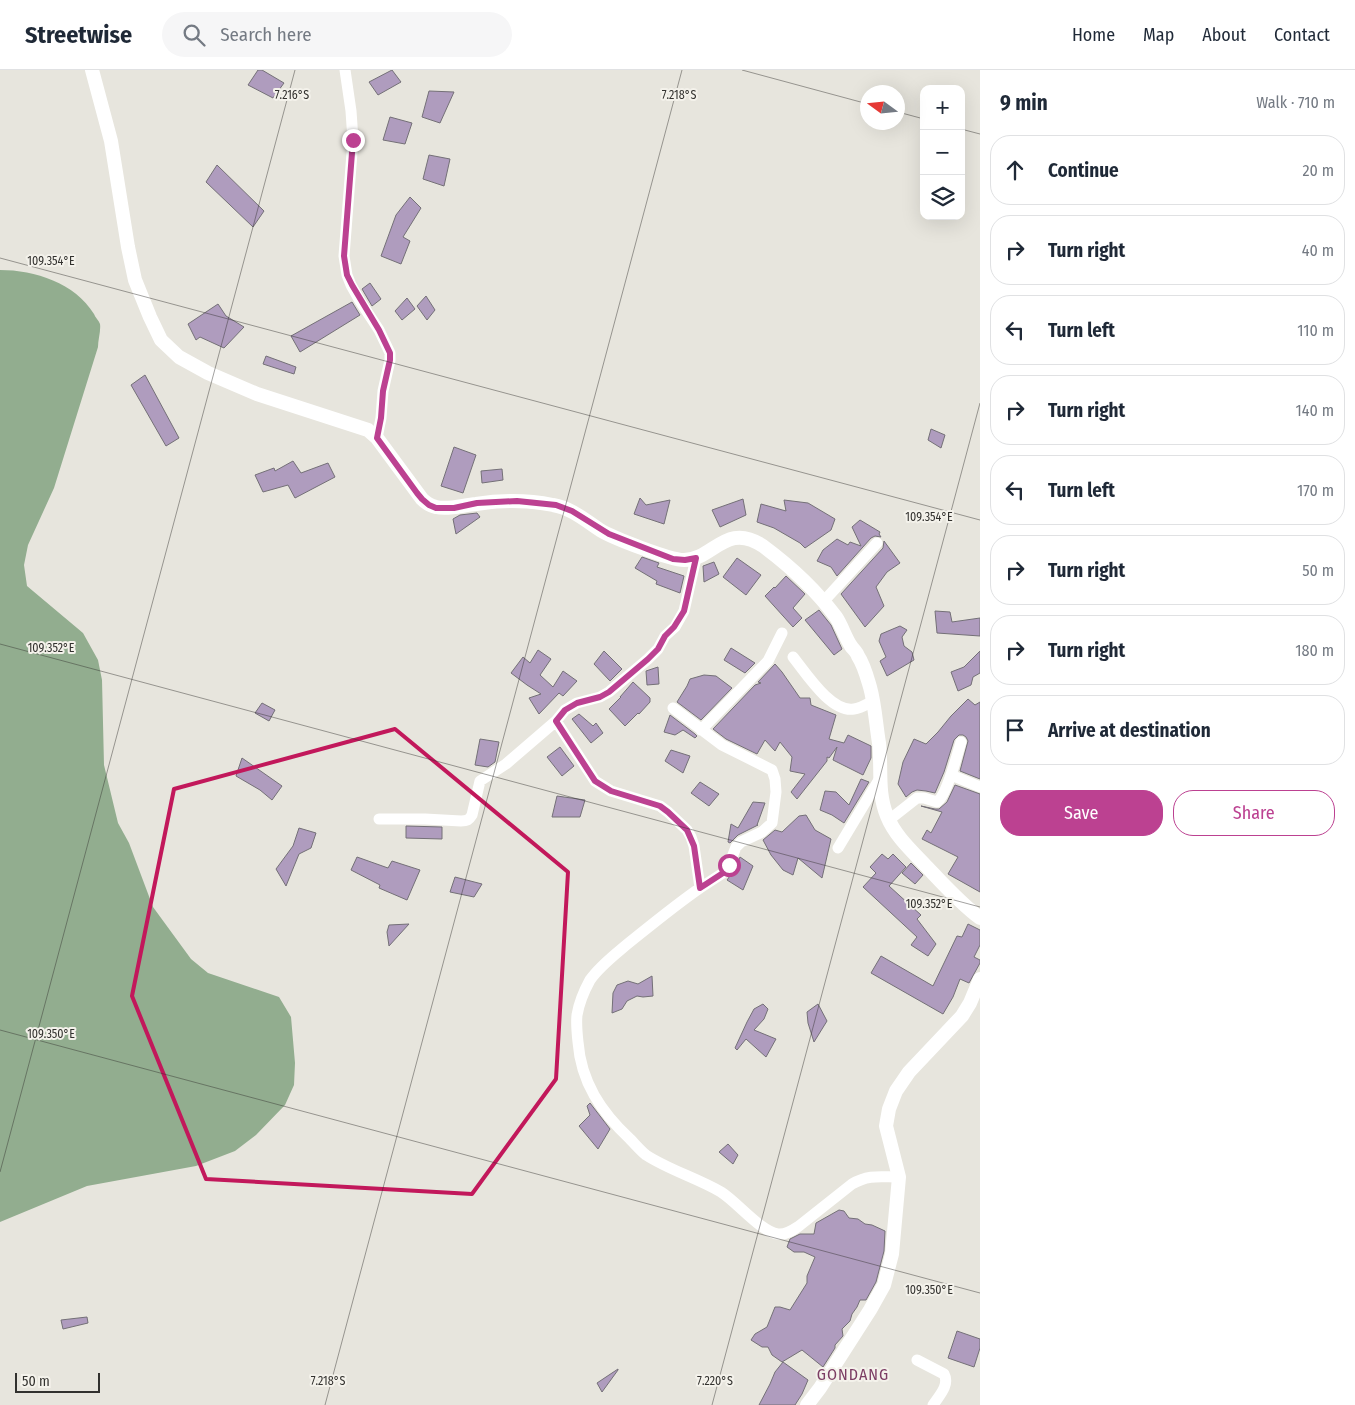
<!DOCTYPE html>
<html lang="en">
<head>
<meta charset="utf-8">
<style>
  :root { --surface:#fff; --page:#f6f6f7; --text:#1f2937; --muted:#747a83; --line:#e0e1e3; --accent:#bc4191 }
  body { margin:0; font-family:"Fira Sans Condensed",sans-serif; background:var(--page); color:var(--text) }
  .controls { position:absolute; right:15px; top:15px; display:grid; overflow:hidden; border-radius:10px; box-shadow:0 5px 20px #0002 }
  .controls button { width:45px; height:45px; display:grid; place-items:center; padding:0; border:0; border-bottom:1px solid var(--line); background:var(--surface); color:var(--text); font:25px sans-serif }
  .compass { position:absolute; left:860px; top:15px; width:45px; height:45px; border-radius:50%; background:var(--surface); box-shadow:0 5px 20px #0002; rotate:285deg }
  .scale { position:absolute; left:15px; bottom:12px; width:85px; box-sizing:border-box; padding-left:5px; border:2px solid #32312e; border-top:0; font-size:14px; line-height:18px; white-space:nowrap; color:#32312e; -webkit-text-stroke:4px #f4f2eb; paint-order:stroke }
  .stop { position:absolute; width:15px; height:15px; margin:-11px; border:4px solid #bc4191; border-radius:50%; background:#fff }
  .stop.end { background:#bc4191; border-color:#fff; box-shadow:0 1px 5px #0008 }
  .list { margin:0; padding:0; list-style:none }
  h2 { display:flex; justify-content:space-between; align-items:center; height:65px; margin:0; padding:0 20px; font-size:21px }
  h2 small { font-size:16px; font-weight:400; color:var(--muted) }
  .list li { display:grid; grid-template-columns:32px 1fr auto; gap:15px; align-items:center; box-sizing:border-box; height:70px; margin:0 10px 10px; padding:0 10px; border:1px solid var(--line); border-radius:20px }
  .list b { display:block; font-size:19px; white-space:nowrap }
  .list em { font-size:16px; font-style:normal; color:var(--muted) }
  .actions { display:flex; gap:10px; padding:15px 20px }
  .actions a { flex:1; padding:11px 0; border:1px solid var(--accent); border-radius:20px; text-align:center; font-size:18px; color:var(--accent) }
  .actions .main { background:var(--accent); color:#fff }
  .icon { flex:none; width:28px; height:28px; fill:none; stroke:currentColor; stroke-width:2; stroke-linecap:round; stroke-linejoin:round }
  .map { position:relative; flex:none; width:980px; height:1335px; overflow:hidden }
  header { display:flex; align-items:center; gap:30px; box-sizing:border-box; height:70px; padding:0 25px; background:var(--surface); border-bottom:1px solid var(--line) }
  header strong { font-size:24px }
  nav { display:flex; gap:28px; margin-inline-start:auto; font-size:18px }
  .search { width:350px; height:45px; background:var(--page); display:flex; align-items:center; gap:12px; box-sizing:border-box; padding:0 18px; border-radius:28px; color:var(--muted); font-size:19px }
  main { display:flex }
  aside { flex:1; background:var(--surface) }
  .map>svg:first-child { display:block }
</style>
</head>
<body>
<header>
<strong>Streetwise</strong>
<div class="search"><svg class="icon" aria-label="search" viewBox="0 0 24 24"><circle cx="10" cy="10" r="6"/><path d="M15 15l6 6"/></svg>Search here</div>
<nav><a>Home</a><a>Map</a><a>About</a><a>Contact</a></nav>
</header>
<main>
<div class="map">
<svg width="980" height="1335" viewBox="0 0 980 1335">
  <rect width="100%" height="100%" fill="#e7e5dd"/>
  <!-- forest -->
  <path fill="#92ad8f" d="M0,200C35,200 75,213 94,244C95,247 99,251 100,254C101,261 98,270 98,277L54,418L28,475L24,495L27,516L83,563L98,590L102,610L104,695L118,753L129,773L153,837L191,889L208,903L279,927L291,947L295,993L294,1015L285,1035L256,1065L235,1081L196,1096L87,1116L0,1152Z"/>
  <!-- building -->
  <path fill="#af9cbe" stroke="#747077" d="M258,0H262L284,13L273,28L248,15Z
    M392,0L401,12L378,25L369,12Z
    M429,21L454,22L440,53L422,47Z
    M390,47L412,53L405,74L383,70Z
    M429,85L450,89L444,116L423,109Z
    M217,95L264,141L253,157L206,112Z
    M410,127L421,138L403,167L410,171L401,194L381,186L396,145Z
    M370,213L381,229L372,236L362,219Z
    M426,226L435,240L427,250L417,236Z
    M407,228L415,239L402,250L395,241Z
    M352,232L360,245L300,282L291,266Z
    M218,234L226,246L244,257L224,278L200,267L196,270L188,254Z
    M266,286L296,297L294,304L263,294Z
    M145,305L179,368L166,376L131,315Z
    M931,359L945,365L941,378L928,370Z
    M454,377L476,385L463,423L441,416Z
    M293,391L301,403L328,393L335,407L295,428L288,415L263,422L255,405L274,398L275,401Z
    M502,399L503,410L482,413L481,401Z
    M640,428L646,435L670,430L664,454L634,444Z
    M743,429L746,445L720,457L712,440Z
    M784,430L808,433L835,449L831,460L805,478L800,473L774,458L757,452L761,434L786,441Z
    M477,443L480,447L456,464L453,449L460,445Z
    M860,450L880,462L879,464L881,467L875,466L871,468L837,506L831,497L817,491L823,480L837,469L848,475L850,472L861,476L852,457Z
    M884,471L900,493L887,502L876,517L884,536L865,557L841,524L883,478Z
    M642,487L659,493L657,497L684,506L680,523L656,514L657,511L635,498Z
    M737,488L761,505L746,525L723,507Z
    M714,492L719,504L704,512L703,496Z
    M786,506L805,524L793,538L802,548L793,557L765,526L774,517L775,518Z
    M819,540L831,555L842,579L834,585L805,550Z
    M935,541L950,542L952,552L980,548V566L937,563Z
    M900,556L907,560L902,567L904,576L912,582L914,590L887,606L880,591L886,587L879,571L881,564Z
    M731,578L755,593L745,603L724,590Z
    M538,580L551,589L540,605L553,617L563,601L577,611L563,626L559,623L539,644L529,628L541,624L527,615L511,603L523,587L530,593Z
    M604,581L622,599L610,611L594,594Z
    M980,581V603L973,607L971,615L958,621L951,602L964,597Z
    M775,594L782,602L800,628H810L811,635L836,645L829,669L844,673L848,665L871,676V688L863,705L833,690L837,677L829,688L827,687V691L797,729L791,722L805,704L790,701L792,687L780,672L775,681L765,670L757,684L726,669L713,659L755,615L761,613L758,612Z
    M658,597L659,614L647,615L646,601Z
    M704,605L716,606L732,618L701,650L677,632L687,616L690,609Z
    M633,612L650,628V632L639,644L638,643L625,656L609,639L621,627H620Z
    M968,629L975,635L980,632V709L960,701L968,671L966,667L963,665H959L954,670L944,702L935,723L926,721L917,720L912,722L906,727L898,714L903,692L914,669L926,674L938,662L951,646Z
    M262,633L275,640L269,651L255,643Z
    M579,644L593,656L596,653L603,663L591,673L572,649Z
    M670,645L695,664L697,666L695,668L683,660L675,665L664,662Z
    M480,669L499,672L495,692L488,697L475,695Z
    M560,677L574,696L562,706L547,687Z
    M671,680L690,686L683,703L665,691Z
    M242,688L282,716L272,730L260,720L236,706Z
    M861,709L869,712L844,753L832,745L820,740L825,721L836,722L849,735Z
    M700,712L719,724L709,736L691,723Z
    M955,715L980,724V822L948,804L958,787L922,769L927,760L931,763L942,742L921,736L935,739H939L947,732Z
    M557,726L585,730L580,747H552Z
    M753,732L765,733L757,755H758L738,765L730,773L728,772L731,754L738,758Z
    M806,745L815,760L831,769L822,808L798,788L793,805L783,800L771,785L763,770L775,760L782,762L799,746Z
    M406,756L442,757V769L406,768Z
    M299,758L316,763L311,778L299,784L286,816L276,799L293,776Z
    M882,784L888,789L893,784L906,797L889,816L921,845L917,849L936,874L928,886L911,875L917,867L863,817L876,803L870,797Z
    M357,787L388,798L392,791L420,800L407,830L379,818L380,815L351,800Z
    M740,787L753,796L743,820L727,810L735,799Z
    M911,793L923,805L915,814L902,803Z
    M455,807L482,814L474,827L450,822Z
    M409,854L389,876L387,862L389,855Z
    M968,854L980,860V875L974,887L980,890V893L969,913L960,909L953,927L943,944L871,903L881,886L933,916L957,866L962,867Z
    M652,906L653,926L643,927L637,926L627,931L622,939L612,943L613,923L617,915L628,911L638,914Z
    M763,934L768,939L764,949L754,960L776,969L766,987L746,969L737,980L735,978L747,952L754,939Z
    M818,934L827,951L814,972L808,953L807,942Z
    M590,1033L610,1059L598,1079L579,1056L590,1045L587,1036Z
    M728,1074L738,1085L733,1094L719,1082Z
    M839,1140L844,1141L849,1148L858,1149L865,1154L872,1155L885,1161L884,1181L876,1212L866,1230H860L857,1237L852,1244L850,1251L842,1259L843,1266L835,1275V1278L823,1297L802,1280L782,1292L772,1285L768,1277H762L751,1270L755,1264L767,1257L775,1237H780L790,1240L807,1213V1206L815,1187L804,1182H794L787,1177L790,1169L800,1164H814L816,1153Z
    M87,1247L88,1253L63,1259L61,1250Z
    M957,1261L980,1269V1278L974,1297L948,1288Z
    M783,1292L808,1310L802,1324L795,1335H759L770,1314L775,1302Z
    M618,1299V1300L602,1322L597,1313Z"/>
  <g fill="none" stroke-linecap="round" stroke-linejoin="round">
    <!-- minor -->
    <path stroke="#fff" stroke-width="11" d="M345,0L351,41L353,70L344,186L347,205L351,215L360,231L379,260L390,283V290L383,321L381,348L377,368
      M823,532L877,473
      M793,587C806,603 831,643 854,639C861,638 867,634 873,631
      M673,638L722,675L772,700L775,709L776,722L772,753L762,762L741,772L736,777L729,795L723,803L700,818
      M556,651L595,711L611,721L660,736L668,742L687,760L691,767L694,776L700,818C674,836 650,856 625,876C613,886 599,897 590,910C584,921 579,933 577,945C576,954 577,963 578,972C581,1012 601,1042 630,1069C635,1074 640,1080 646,1085C669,1100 697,1108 721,1122C737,1132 761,1162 778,1164C786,1165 793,1160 799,1156L852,1114C869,1104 881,1107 899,1107
      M701,660L768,591L782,563
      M951,705L980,717
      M379,749H425L461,751C467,751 469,750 472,745L480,711L506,694L556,651L565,640L577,633L600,627L609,622L648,589L658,579L665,566L675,557L684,541L696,488
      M889,750L917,728H924L937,732C947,725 957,685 961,672
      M838,778L880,708
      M917,1290L944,1304C950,1315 939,1326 933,1335"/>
    <!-- tertiary -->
    <path stroke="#fff" stroke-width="14" d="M92,0L111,71L128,177L135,210L150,247L161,270L179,287L208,303L257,324L368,360L377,368L422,429C426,433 430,436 436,437C449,440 463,435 476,434C501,430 528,430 553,435C571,438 585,450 600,460C613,468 670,490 684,490C713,490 726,451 763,476C790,496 816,520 836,547C842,556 845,567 851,576C853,579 857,582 858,586C864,595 867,607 870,617C875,635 876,655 879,673C882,697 877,722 887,746C895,766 912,781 927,797C944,815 960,833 980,848
      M807,1335L820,1318L870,1240L884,1215L892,1184L899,1107L886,1056L889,1039L896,1021L909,1002L962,946L970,933L980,909"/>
  </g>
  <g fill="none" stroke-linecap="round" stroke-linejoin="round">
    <!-- route -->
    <path stroke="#bc4191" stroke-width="6" d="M353,70L344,186L347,205L352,215L379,260L390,283V290L383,321L381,348L377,368L417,423L422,429L429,435L436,438H454L477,433L517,431L556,435L572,441L609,464L673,489L685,490L696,488L684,541L674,557L665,566L658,579L648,589L609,622L600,627L577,633L565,640L556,651L595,711L611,721L660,736L668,742L687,760L694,776L700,818L723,803L729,795"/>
  </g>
  <!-- marked area -->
  <path fill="none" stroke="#c2185b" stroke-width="4" stroke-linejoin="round" d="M395,659L568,802L556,1009L472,1124L206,1109L132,926L174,719Z"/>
  <!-- ticks -->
  <path fill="none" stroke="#32312e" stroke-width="1" stroke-opacity="0.45" d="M742,0L868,34M898,42L924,49M961,59L980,64M0,188L980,450M0,574L980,837M0,960L980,1223M0,1102L295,0M325,1335L682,0M712,1335L980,333"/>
  <g text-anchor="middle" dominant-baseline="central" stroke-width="4" stroke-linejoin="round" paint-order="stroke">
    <!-- quarter labels -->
    <g font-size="16" letter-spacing="1" fill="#7c3d64" stroke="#f4f2eb">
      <text x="853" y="1304">GONDANG</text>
    </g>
  </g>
  <g font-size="12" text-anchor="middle" fill="#32312e" stroke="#f4f2eb" stroke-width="4" stroke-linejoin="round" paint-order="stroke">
    <text x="292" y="29">7.216°S</text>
    <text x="679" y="29">7.218°S</text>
    <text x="51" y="195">109.354°E</text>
    <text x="929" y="451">109.354°E</text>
    <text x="51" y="582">109.352°E</text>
    <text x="929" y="838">109.352°E</text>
    <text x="51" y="968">109.350°E</text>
    <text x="929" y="1224">109.350°E</text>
    <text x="328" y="1315">7.218°S</text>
    <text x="715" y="1315">7.220°S</text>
  </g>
</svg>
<div class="controls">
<button>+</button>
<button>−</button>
<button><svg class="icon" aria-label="layers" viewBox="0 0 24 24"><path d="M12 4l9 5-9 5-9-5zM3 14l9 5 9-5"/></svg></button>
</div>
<svg class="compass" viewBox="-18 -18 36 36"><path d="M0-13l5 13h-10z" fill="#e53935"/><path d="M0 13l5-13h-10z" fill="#747a83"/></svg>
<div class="scale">50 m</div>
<div class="stop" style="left:729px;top:795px"></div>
<div class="stop end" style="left:353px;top:70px"></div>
</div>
<aside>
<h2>9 min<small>Walk · 710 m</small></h2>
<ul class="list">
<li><svg class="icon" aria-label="ahead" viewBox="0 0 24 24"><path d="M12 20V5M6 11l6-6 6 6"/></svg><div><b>Continue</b></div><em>20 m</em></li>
<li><svg class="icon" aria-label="right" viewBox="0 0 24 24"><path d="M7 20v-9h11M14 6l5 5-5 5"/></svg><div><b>Turn right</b></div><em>40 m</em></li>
<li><svg class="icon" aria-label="left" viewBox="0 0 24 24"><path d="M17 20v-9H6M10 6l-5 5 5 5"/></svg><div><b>Turn left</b></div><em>110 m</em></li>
<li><svg class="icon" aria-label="right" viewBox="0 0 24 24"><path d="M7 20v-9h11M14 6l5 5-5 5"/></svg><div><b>Turn right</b></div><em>140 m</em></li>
<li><svg class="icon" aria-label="left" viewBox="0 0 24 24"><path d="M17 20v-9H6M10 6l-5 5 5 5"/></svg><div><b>Turn left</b></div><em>170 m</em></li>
<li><svg class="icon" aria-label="right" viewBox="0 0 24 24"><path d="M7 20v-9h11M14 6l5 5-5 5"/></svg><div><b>Turn right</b></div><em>50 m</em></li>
<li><svg class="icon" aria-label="right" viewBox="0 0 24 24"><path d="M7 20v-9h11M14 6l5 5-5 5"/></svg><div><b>Turn right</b></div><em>180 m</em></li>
<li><svg class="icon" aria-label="arrive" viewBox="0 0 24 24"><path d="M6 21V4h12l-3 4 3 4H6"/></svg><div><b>Arrive at destination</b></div></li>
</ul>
<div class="actions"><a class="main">Save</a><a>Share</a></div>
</aside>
</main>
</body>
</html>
